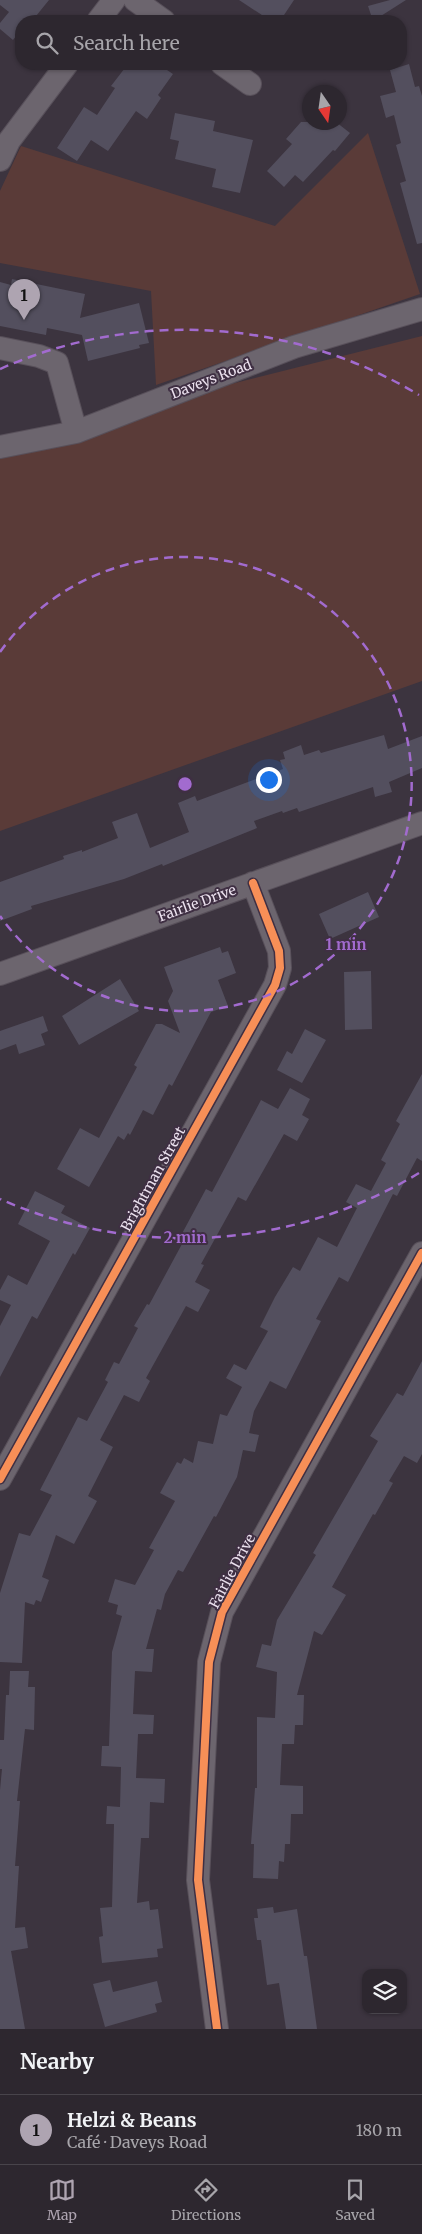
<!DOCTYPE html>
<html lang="en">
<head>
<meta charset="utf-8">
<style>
  :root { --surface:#2d272f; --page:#352f37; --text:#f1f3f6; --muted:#a7a5aa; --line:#48444b; --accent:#aea4b1 }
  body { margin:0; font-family:Merriweather,serif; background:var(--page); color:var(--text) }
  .controls { position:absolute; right:15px; bottom:15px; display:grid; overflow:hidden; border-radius:10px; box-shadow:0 1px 4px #0004 }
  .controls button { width:45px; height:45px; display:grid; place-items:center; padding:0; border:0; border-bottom:1px solid var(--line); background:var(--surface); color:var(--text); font:25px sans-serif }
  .compass { position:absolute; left:302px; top:85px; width:45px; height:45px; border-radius:50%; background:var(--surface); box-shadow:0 1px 4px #0004; rotate:167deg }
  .you { position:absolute; left:268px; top:779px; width:18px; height:18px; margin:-12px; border:4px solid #fff; border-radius:50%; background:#1a73e8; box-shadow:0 0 0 8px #1a73e833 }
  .badge { display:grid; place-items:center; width:32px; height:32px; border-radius:50%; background:var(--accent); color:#111; font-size:16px; font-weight:700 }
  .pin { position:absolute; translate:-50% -41px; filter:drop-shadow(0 1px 2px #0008) }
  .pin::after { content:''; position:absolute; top:26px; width:18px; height:15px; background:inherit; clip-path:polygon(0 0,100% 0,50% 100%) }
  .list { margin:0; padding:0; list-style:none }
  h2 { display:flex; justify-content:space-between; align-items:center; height:65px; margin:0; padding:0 20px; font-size:21px }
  h2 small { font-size:16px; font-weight:400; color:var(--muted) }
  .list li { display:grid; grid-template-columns:32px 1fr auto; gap:15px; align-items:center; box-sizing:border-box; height:70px; padding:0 20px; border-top:1px solid var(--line) }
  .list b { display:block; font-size:19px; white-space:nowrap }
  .list p { margin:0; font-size:16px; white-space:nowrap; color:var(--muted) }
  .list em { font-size:16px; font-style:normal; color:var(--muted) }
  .icon { flex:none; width:28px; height:28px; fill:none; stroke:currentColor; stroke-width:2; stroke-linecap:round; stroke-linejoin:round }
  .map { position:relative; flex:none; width:422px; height:2029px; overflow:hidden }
  .search { position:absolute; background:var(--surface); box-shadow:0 1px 4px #0004; left:15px; right:15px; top:15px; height:55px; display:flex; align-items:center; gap:12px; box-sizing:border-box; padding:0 18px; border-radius:20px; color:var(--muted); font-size:19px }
  .sheet { height:135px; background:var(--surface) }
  nav { display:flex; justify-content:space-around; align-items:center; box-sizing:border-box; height:70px; border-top:1px solid var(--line); background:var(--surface); font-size:14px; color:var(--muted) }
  nav a { display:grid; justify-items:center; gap:2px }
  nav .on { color:var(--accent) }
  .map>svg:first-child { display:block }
</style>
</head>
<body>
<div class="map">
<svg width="422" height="2029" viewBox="0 0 422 2029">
  <rect width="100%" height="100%" fill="#3c343f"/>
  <!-- green -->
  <path fill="#5a3b38" d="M368,133L420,294L156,385L151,291L0,263V191L21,146L275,226Z
    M422,336V681L0,831V442Z"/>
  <!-- building -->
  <path fill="#534f5e" d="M0,0H49L32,21H21V30L13,40L0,29V23L9,12L0,5Z
    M239,0H294L280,21H271Z
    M390,0H406L373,21L368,6Z
    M128,64H158L173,74L158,95L161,98L147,119L136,111L108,151L91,140L77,161L57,148L84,107L97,115L115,88L111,86Z
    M409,64L415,87L419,86L422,96V243L417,244L400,183L406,181L396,145L401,143L394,115L386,118L380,96L396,92L390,70Z
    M175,113L215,121L213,131L253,140L240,193L212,187L216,169L175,159L179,141L170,139Z
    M301,122H336L350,133L335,151L333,150L303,182L295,175L284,187L267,171L292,144L286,139Z
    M12,279L85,294L80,318L139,303L149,343L139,345L140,348L88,361L82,335L47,328L46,335L0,326V282L11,285Z
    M384,735L388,749L422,736V768L389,782L392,792L375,797L373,787L299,812L297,808L283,813L282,811L254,821L257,828L163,866L162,864L124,879L31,906L32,909L0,921V882L64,859L63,856L82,850V852L118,838L112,822L137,813L150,848L189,832L178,803L195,796L197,801L283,769L280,760L285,759L283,752L301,745L304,755L319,750L321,753Z
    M368,892L379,917L330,939L319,914Z
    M220,947L222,953L228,951L236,973L218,980L228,1006L211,1012L172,1086L169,1084L153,1115L143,1110L130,1135L128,1133L124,1140L118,1136L89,1187L57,1169L80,1128L99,1138L137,1067L134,1065L156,1024H162L180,1033L168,1001L173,991L164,967Z
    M371,971L372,1029L345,1030L344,972Z
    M120,979L139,1011L79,1045L62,1016Z
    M43,1016L48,1031L41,1034L45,1045L19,1054L16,1044L0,1050V1031Z
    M305,1029L326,1040L302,1083L277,1070L287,1051L292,1054Z
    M422,1074V1161L417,1158L397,1196L393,1194L348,1282L339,1277L316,1319L321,1321L286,1389L270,1381L254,1411L249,1433L259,1435L255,1452L243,1450L237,1477L216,1517L214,1516L183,1572L178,1570L165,1594L161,1610L157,1609L146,1649H154L152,1672L135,1671L133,1714L154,1715L153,1734H138L136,1778L165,1779L164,1803L150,1802L149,1838H141L137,1903L149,1901L150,1910L158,1909L163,1948L157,1949L158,1957L102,1963L99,1937L103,1936L100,1908L112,1907L114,1824H106L107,1806L120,1807L121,1767L101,1766L102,1746H109L112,1652L122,1616L116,1614L118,1605L108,1602L115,1579L135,1585L154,1550L149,1548L175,1501L160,1493L177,1462L181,1464L184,1458L193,1463L198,1441L213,1444L220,1414L227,1416L242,1387L226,1378L234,1364L246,1370L268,1331L260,1327L275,1297L293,1267L300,1271L318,1237L337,1247L357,1208L346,1202L356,1184L371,1191L386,1163L381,1160L400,1124L396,1121Z
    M290,1088L310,1099L302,1115L309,1119L297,1141L284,1134L246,1201L238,1197L201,1264L204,1265L195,1282L210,1290L198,1312L186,1306L146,1378L150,1381L139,1402L124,1395L100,1440L113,1447L88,1496L97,1501L74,1544L56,1535L42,1577L49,1580L41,1602L36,1600L34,1605L25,1602L22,1663L0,1662V1593L19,1533L30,1536L52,1495L40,1490L78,1417L87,1421L108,1382L105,1380L114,1362L119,1364L138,1328L134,1326L147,1304L149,1305L182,1244L178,1241L206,1189L212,1192L261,1100L278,1109Z
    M35,1191L65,1206L61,1213L90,1228L75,1255L73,1253L37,1319L32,1316L0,1377V1326L11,1305L0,1300V1290L8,1275L27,1285L50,1241L18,1224Z
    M422,1361V1454L417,1463L404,1456L389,1481L393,1483L375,1515L373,1514L332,1587L346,1595L322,1635L314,1631L297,1695H304L303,1725H295L294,1744H282L280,1785L303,1786V1814H291L290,1844H285L284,1862L279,1861L278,1879L253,1878L254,1844H251L255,1788H257V1717L275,1718L277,1672L256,1667L262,1644L271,1646L277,1620L316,1555L313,1553L378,1441L370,1436L397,1393L403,1396Z
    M10,1671H29L28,1687H35L34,1730L25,1729L17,1801H20L15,1866H19L15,1928L25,1927L28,1948L11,1951L25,2029H0V1790L2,1769H0V1740H4L6,1695H9Z
    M273,1907L274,1913L297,1909L304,1956H307L317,2029H286L279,1983L267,1985L261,1940H257L254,1918H258L257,1909Z
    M110,1980L113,1992L157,1981L162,2002L155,2004L157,2012L105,2027L93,1984Z"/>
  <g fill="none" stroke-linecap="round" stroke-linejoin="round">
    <defs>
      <path id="minor" d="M135,0L164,21
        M98,21L114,0
        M222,64L250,84
        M0,160L9,141L67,64
        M0,348L39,356L57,363L76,432
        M0,447L76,432L294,347L422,309
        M0,974L422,823
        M0,1479L275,985L280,968L279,951L253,883
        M217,2029L198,1880L209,1662L222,1612L422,1253"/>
    </defs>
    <!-- minor casing -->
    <use href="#minor" stroke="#58505a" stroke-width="24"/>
    <!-- minor -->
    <use href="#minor" stroke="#6c656e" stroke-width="22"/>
    <defs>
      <path id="cycleway" d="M0,1479L275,985L280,968L279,951L253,883
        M217,2029L198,1880L209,1662L222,1612L422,1253"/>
    </defs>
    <!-- cycleway casing -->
    <use href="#cycleway" stroke="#3f2f43" stroke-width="11"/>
    <!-- cycleway -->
    <use href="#cycleway" stroke="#f78f57" stroke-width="8"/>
  </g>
  <!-- distance rings -->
  <g fill="none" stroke="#a26bcf" stroke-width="2.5" stroke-dasharray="9 6">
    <path d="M0 652A227 227 0 1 1 0 916"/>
    <path d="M419 1173A454 454 0 0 1 0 1199M0 369A454 454 0 0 1 419 395"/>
  </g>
  <g text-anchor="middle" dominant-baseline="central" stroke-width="4" stroke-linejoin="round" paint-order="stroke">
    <!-- street labels -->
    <g font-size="14" fill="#ebe1ee" stroke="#3f2f43">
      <text transform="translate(211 379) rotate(-21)">Daveys Road</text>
      <text transform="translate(197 903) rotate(-20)">Fairlie Drive</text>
      <text transform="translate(153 1179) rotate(-61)">Brightman Street</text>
      <text transform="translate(232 1571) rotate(-62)">Fairlie Drive</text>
    </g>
  </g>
  <circle cx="185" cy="784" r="8" fill="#a26bcf" stroke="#3f2f43" stroke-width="2.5"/>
  <g font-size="15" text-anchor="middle" font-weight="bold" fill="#a26bcf" stroke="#3f2f43" stroke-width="4" stroke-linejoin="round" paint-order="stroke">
    <text x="346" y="950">1 min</text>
    <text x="185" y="1243">2 min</text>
  </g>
</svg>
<div class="controls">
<button><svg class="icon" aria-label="layers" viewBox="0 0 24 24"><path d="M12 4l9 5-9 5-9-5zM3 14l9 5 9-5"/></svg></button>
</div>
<svg class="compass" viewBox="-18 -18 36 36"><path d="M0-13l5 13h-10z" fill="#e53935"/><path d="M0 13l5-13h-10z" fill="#a7a5aa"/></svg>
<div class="you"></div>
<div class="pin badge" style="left:24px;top:320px">1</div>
<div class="search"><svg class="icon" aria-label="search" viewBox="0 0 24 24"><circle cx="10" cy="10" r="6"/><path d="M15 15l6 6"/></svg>Search here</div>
</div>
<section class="sheet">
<h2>Nearby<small></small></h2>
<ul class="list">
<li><span class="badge">1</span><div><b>Helzi &amp; Beans</b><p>Café · Daveys Road</p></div><em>180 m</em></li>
</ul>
</section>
<nav>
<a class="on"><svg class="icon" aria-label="map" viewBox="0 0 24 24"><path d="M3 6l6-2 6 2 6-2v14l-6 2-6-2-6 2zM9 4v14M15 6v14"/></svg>Map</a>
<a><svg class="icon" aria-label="directions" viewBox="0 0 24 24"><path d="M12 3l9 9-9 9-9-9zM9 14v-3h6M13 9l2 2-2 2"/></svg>Directions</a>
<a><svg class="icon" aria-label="saved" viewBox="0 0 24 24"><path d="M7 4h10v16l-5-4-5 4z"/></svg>Saved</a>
</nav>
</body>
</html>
